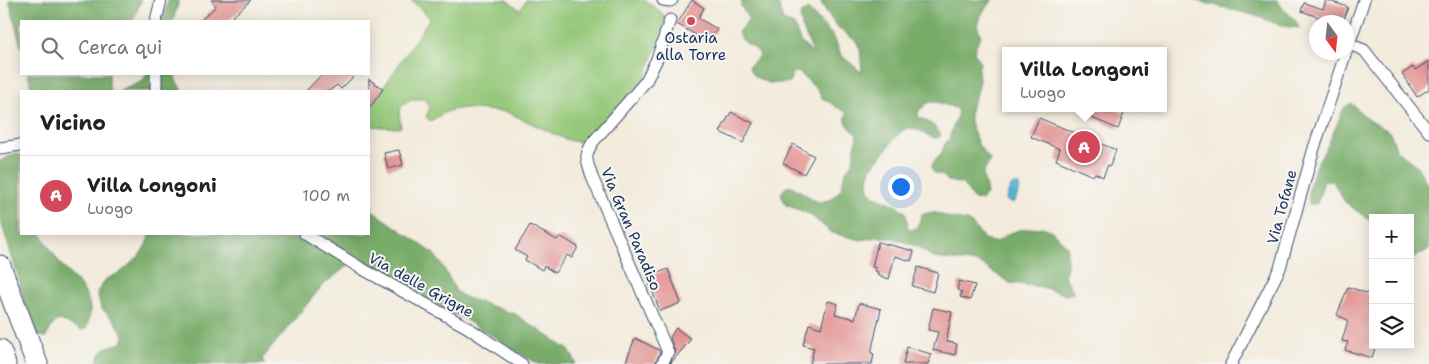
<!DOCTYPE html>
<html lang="it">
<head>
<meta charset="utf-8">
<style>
  :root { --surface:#fff; --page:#f2f2f2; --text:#222; --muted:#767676; --line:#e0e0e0; --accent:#d1495b }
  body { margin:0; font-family:"Shantell Sans",sans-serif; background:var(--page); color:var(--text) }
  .controls { position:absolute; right:15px; bottom:15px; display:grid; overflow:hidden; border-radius:0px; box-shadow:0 2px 12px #0003 }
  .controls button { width:45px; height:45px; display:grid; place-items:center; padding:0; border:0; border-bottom:1px solid var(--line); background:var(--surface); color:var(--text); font:25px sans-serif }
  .compass { position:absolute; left:1309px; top:15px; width:45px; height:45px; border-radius:50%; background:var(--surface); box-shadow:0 2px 12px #0003; rotate:165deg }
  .you { position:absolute; left:900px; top:186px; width:18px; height:18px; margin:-12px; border:4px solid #fff; border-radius:50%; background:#1a73e8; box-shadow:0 0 0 8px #1a73e833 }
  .badge { display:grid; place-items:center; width:32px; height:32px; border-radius:50%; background:var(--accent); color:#fff; font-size:16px; font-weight:700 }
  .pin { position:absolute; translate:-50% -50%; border:2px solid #fff; box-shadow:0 1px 5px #0006 }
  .popup { position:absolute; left:1002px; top:47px; width:165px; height:65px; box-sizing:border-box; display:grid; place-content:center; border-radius:0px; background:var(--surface); filter:drop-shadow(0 1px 4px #0005); font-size:16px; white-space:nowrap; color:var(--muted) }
  .popup b { font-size:19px; color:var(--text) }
  .popup::after { content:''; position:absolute; left:50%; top:100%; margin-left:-10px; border:10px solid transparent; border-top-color:var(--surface) }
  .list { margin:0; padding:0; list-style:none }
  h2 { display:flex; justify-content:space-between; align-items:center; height:65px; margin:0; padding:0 20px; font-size:21px }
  h2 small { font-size:16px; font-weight:400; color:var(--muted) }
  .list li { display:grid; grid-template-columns:32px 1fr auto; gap:15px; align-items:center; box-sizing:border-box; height:80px; padding:0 20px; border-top:1px solid var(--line) }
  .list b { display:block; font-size:19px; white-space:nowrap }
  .list p { margin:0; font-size:16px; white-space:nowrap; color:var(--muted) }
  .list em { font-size:16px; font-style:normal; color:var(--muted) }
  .icon { flex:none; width:28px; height:28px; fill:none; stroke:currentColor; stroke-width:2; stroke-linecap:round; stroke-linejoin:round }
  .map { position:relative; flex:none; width:1429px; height:364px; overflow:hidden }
  .search { position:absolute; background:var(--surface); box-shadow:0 2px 12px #0003; left:20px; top:20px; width:350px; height:55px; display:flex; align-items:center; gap:12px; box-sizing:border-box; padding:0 18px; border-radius:0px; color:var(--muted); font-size:19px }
  .panel { position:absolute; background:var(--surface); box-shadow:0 2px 12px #0003; left:20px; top:90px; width:350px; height:145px; border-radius:0px }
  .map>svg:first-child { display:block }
</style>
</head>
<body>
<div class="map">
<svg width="1429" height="364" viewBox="0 0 1429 364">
  <rect width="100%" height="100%" fill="#f6f6f2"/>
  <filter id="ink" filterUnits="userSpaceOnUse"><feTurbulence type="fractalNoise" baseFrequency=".02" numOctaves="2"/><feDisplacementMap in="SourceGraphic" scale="10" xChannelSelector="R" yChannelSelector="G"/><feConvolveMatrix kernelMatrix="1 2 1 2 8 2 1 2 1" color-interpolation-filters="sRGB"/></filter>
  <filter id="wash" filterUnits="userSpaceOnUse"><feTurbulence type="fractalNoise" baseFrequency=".0096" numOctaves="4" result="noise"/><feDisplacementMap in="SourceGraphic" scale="20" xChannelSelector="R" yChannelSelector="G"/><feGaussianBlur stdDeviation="1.12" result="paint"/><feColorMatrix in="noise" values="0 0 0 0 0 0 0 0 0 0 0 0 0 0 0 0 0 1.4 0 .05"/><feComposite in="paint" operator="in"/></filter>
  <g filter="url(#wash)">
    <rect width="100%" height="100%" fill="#f3ebdb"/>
    <!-- green -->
    <path fill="#95c879" stroke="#587c6c" d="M411,0H507L520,10L526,0H644L661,12L666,20L644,81L594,135L583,141L577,142L565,139L507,112L462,108L448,111L430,121L426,117L430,107L425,99H412L402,105L399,113L401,127L398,128L369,126V109L430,18Z"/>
    <!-- forest -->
    <path fill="#78ac69" stroke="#4a6e64" d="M9,0H141L133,21H21V47Z
      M168,0H179L173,21H163Z
      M742,0H776L779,6L783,21L794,25L800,41L814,55L802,27L800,15L808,9L834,37L841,55L862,73L860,49L856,41L840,29L834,23L819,0H993L984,10L977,24L981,36L977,43L974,52L980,63L978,70L979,78V87L970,110V122L978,144L990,160L983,174L987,194L981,200L973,199L963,184L948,181L942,175L934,173L931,167L933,163L942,153L944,145L949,139L958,112L956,108C944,106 933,96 923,107C919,110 918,112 918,117C927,121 937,126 941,136L937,138C928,138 921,129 911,128C896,127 883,160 872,166L868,178L869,190L875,196L896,205L903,210L906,213L908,229C918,232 919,221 922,214L934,212L950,218L967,221L973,225L985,240L993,242H997L1007,234L1019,230L1043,227L1052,231L1067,246V267L1064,275L1074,293L1066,295L1042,287L1010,283L979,263L934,258L918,247L893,238L877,237L861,240L832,233L809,214L786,205L781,195C783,189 786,186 792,186L818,202L830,200L842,188L844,175L853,161L857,135C850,127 843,124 847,113L822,98L818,91L800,73L795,72L792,73L790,81L787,83C781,82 776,84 770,83C762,82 750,75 749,66L760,55C754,44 742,45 738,32L749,20L741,6Z
      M1194,0H1278C1282,12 1295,15 1299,28L1283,26L1253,15Z
      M28,74H109V88L111,91H32Z
      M146,74H175L176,81L183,91H120L143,81Z
      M1351,103L1369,120L1390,132L1397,151L1417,166L1429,187V249L1410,260V218H1373V223L1345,202L1332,180L1324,181L1317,204H1309V188L1316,165L1328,145L1344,108Z
      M15,153L21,155V234H41C48,245 55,257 63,267C81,287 98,299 86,329L82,330L60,320C52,322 50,331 46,337L38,336L24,303L18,276L0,219V161Z
      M369,208L433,253L442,265L456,291L464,297L515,314L569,350L576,363L575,364H538L461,317L351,263L322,286L262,359L265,364H96C102,347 106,347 122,343L124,335L114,320L101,308L97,292L106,279L121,272L139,256L146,245L150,234H369Z"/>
    <!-- water -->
    <path fill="#55b3d3" stroke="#387198" d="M1014,184L1019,185L1020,189L1015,201L1011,203L1007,201L1006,198L1011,186Z"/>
    <g id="blocks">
      <!-- building -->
      <path fill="#e29391" d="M211,0H251L228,21H200L216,6Z
        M692,0L704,8L698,18L717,29L709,43L677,24Z
        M1326,0L1348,7L1343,22H1319L1321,18L1301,11L1304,3L1323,9Z
        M1429,61V89L1417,97L1402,74L1413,67L1415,70Z
        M322,74H356L341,89L337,85L329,91H306Z
        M369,79L383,89L369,109Z
        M1090,108H1113L1124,113L1118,129L1087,116Z
        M731,112L753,123L743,143L720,132Z
        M1039,118L1116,150L1110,166L1108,165L1103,177L1095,173L1093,176L1056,160L1060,149L1031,137Z
        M793,144L814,156L804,174L783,163Z
        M399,150L403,165L388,169L384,153Z
        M530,225L557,240L560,236L578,247L572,258L567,255L555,273L544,266L542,270L525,260L527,257L515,250Z
        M878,242L914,251L911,261L895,256L889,279L877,275L878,272L875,271L876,268L872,267Z
        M918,267L938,273L933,292L912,286Z
        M668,269L681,303L660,311L647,277Z
        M959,281L975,285L970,300L960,297L962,292L957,290Z
        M1348,287L1373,295V345H1376L1372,358L1345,350L1348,342L1342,341L1348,320L1337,315Z
        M828,301L838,304L835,314L855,319L859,303L881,309L871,353L874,354L872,364H810L814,348L803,345L809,324L821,328Z
        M933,308L952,312L946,341L957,344L955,355L933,350L938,332L928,330Z
        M676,328L691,339L670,364L675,352L670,337Z
        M635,338L659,350L660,352L655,364H625Z
        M907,347L931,354L928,364H903Z"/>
    </g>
  </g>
  <g filter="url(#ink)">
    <use href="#blocks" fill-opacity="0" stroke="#3b4b71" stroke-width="1"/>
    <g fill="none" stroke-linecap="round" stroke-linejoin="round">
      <defs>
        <path id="street" d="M663,0L670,1L672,0
          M156,21L161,0
          M1349,44L1364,50L1429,132
          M1347,50L1364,0
          M156,91V74
          M0,148L21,145
          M305,234L359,267L467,327L522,364
          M662,364L668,352L592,177C587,160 583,158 593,142L646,81L657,59L670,20
          M1231,364L1280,268L1314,148L1346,52"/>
        <path id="highway" d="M0,266L37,364
          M0,350L5,364"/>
      </defs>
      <!-- street casing -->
      <use href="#street" stroke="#3b4b71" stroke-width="13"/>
      <!-- highway casing -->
      <use href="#highway" stroke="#3b4b71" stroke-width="23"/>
      <!-- street -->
      <use href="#street" stroke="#fff" stroke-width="11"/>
      <!-- highway -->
      <use href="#highway" stroke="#fff" stroke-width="21"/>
    </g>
  </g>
  <!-- markers -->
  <circle fill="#d1495b" stroke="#f6f6f2" stroke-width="2" cx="691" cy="21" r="5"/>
  <g text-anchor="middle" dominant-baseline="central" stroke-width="4" stroke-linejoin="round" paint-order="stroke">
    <!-- poi labels -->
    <g font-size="15" fill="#1b2f5e" stroke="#f6f6f2">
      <text x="691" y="38">Ostaria<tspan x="691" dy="17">alla Torre</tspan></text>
    </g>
    <!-- street labels -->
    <g font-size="15" fill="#1b2f5e" stroke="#f6f6f2">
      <text transform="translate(1282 207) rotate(-75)">Via Tofane</text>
      <text transform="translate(631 229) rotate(67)">Via Gran Paradiso</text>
      <text transform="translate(421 285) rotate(29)">Via delle Grigne</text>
    </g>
  </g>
</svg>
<div class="controls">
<button>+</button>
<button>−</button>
<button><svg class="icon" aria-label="layers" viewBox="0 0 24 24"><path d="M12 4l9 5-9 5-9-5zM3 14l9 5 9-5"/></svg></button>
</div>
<svg class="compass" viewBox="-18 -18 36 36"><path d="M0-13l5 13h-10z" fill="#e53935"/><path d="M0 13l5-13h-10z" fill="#767676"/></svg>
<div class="you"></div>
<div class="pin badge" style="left:1084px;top:147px">A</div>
<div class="popup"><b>Villa Longoni</b>Luogo</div>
<div class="search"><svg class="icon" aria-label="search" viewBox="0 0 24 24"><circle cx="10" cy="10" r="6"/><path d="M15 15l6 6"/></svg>Cerca qui</div>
<section class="panel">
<h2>Vicino<small></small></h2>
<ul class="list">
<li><span class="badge">A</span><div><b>Villa Longoni</b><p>Luogo</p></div><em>100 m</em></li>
</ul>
</section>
</div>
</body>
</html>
